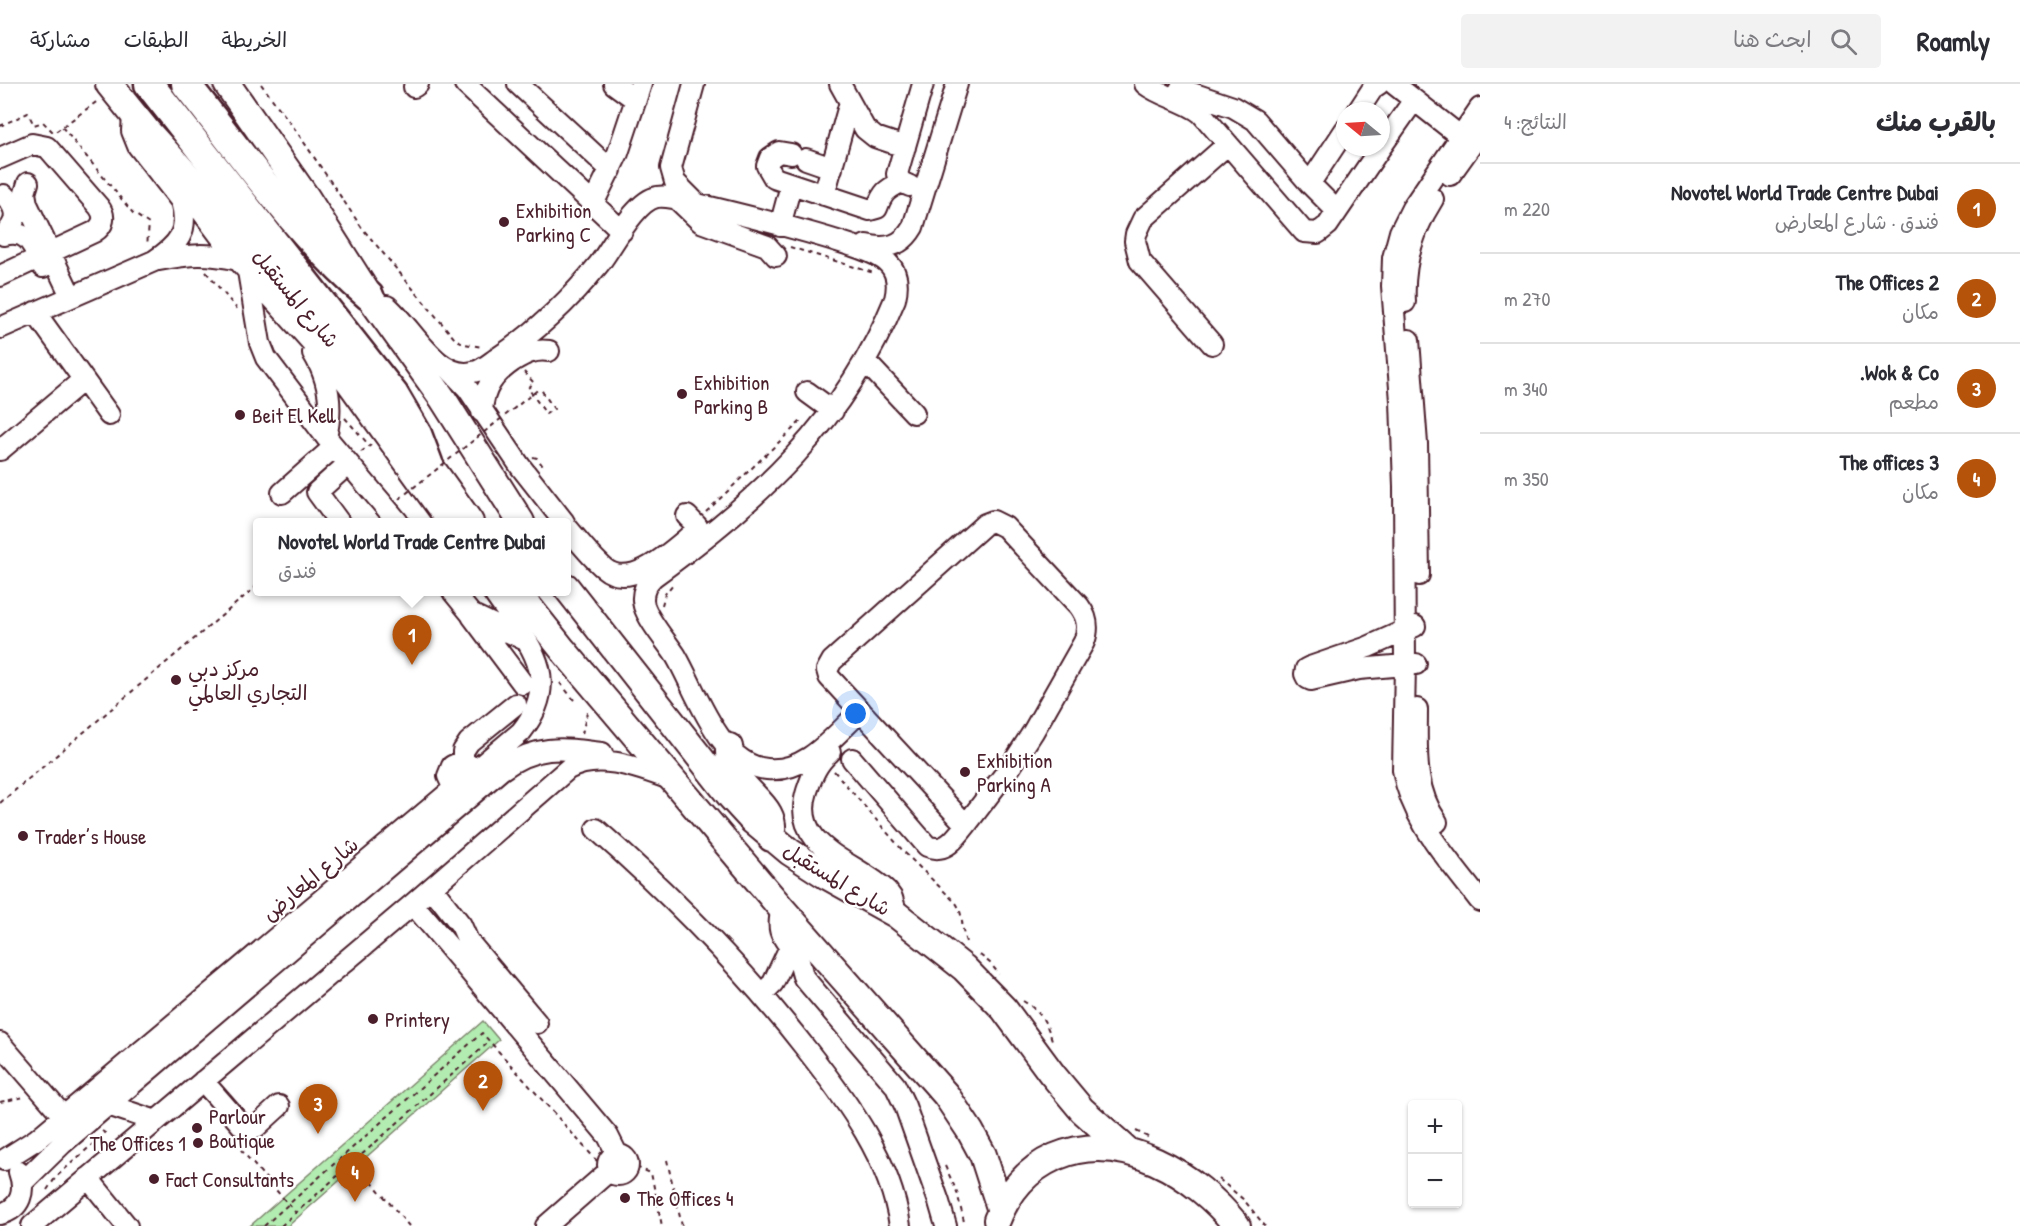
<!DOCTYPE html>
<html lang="ar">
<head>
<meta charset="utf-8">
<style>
  :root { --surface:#fff; --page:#f2f2f3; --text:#2b2b33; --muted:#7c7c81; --line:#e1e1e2; --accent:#b45309 }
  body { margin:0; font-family:"Patrick Hand","Playpen Sans Arabic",sans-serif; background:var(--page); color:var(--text); direction:rtl }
  .controls { position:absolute; right:18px; bottom:18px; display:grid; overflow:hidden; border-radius:6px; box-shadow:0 2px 4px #0004 }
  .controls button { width:54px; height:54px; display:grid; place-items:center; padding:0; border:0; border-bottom:2px solid var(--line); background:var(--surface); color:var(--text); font:30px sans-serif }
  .compass { position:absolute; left:1336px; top:18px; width:54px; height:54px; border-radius:50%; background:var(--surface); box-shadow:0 2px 4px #0004; rotate:288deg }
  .you { position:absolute; left:856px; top:630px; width:21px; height:21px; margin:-15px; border:4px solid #fff; border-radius:50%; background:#1a73e8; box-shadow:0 0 0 9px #1a73e833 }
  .badge { display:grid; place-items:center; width:39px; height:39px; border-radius:50%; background:var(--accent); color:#fff; font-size:20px; font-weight:700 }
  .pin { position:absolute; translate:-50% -50px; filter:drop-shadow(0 2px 3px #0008) }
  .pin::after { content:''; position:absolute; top:32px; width:21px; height:18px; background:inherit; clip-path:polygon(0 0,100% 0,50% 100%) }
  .popup { position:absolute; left:253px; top:434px; width:318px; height:78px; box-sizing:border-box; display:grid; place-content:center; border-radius:6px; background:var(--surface); filter:drop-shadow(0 2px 4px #0005); font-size:20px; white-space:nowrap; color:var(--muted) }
  .popup b { font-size:22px; color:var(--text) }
  .popup::after { content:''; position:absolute; left:50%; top:100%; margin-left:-12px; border:12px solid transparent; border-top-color:var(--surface) }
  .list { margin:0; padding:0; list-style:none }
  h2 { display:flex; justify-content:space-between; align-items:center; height:78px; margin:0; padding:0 24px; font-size:26px }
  h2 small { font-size:20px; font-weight:400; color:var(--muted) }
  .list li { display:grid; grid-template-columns:39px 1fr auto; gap:18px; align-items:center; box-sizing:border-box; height:90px; padding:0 24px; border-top:2px solid var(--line) }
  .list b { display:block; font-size:22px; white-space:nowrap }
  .list p { margin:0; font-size:20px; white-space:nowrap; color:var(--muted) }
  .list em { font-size:20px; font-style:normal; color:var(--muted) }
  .icon { flex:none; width:33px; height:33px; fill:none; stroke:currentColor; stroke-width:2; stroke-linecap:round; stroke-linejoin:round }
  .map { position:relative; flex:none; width:1480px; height:1142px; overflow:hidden; direction:ltr }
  header { display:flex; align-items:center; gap:36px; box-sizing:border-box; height:84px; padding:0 30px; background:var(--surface); border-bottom:2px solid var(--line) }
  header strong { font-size:28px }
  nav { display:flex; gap:33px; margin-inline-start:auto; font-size:21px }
  .search { width:420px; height:54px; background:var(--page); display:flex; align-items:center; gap:15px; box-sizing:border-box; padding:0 21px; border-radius:6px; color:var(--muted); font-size:22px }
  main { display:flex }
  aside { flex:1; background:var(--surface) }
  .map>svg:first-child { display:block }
</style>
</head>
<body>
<header>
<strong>Roamly</strong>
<div class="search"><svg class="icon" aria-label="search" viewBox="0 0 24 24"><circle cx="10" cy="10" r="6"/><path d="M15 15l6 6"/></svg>ابحث هنا</div>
<nav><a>الخريطة</a><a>الطبقات</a><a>مشاركة</a></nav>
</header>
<main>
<aside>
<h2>بالقرب منك<small>النتائج: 4</small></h2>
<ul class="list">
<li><span class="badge">1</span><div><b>Novotel World Trade Centre Dubai</b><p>فندق · شارع المعارض</p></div><em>220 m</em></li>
<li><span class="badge">2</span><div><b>The Offices 2</b><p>مكان</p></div><em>270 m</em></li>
<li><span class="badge">3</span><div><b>Wok &amp; Co.</b><p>مطعم</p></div><em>340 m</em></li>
<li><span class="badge">4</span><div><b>The offices 3</b><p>مكان</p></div><em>350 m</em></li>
</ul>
</aside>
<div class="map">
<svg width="1480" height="1142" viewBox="0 0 1480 1142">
  <rect width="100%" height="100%" fill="#fff"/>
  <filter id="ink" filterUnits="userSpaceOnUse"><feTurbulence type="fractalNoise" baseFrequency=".0167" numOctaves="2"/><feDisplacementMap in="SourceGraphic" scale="12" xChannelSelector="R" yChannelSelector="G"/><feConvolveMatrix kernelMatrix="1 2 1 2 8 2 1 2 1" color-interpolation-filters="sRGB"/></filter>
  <g filter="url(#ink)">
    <!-- green -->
    <path fill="#b2ecb0" stroke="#7e866e" stroke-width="1.5" d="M483,937L499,956L288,1142H250Z"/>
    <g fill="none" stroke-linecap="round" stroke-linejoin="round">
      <defs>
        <path id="minor" d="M465,0L622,147
          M518,0L611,86
          M614,0L636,16
          M694,0L671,84L675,98L696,119
          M840,0L865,45L875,53L905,63
          M1145,0C1162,13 1184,16 1201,29L1304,148L1318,149L1328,141L1381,63
          M1394,0L1470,60
          M414,3L418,0
          M1180,5L1233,23L1255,36L1310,100L1337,127
          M1480,24L1412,124L1400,148L1393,174L1392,202L1401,317L1404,403L1405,580L1403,686C1412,738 1449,776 1480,817
          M1358,27L1373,4L1379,0
          M1381,63L1414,16
          M791,70L779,68L770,74L767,82L774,94L870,126L877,124C883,108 886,106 901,98
          M0,74L32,60L47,63L99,123C106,132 104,142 94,148L0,192
          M806,75L832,84
          M1450,91L1480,49
          M28,99L25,109L27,120L71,212
          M1310,99L1345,46
          M910,102L901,98L897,90L923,0
          M185,105L238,176L340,290L447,438
          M4,111C18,125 19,137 4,151
          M824,111L850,18
          M677,115L701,138L767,162L776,172
          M593,120L618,69L641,0
          M780,142L791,101
          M4,151C30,145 33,163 43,183
          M866,161C887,166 902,162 913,143L957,0
          M159,176C191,170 207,169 238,176
          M248,187L260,259L266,274L326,353L398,438
          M1405,218C1403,182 1413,146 1433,115
          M387,222C411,241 437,297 473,288C481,287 489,280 496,275C535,249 570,216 599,180C613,162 635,117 657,113C670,111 684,117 697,120C748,132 800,145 850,161C879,171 904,178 895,215C845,338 758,417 653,493C645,501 641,511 644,522C649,538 667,558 676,572C697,608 719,681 767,685C807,689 834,651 861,627
          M35,228L109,331
          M0,244L154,177C178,161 190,148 181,117L138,62L132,47L133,31
          M1409,256L1417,360L1419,491
          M1212,260L1140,177L1135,157L1136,150L1143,135L1228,60
          M313,269C329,295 333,324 326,353
          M865,277L914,329
          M451,287L468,305L520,382L564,438
          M807,308L833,327
          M482,328C483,304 494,290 513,277C525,270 534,265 549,267
          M0,366L83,296
          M282,409L334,363
          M993,437L1005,443L1079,522C1088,534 1089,545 1084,558L1033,648L1011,682L966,741L829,593L827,586L832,577L985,440Z
          M339,438L317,408L348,380
          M566,442C578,456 590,472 604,484C632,508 674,464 697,446V442L687,432
          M453,508L471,530L523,555
          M472,532L523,600
          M1415,542L1368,563L1310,583L1306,585L1305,590L1307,594L1311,596L1359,585L1416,580
          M1417,625C1417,665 1413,704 1437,738
          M830,668C817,679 812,692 807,707C789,764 856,777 887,807L892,814L897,831
          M852,675L927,762C946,770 955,754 966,741
          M463,677V667L469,658L516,620
          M454,705L448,692L452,682L463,677L472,683
          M596,745C673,813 744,885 807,966C847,1017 891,1076 900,1142
          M432,804L461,841L468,857L537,939
          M413,820L608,1052L617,1070
          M782,825C774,854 787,854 798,875C801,881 801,888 804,894L895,1001L905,1022L939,1118L946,1142
          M762,910L773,899L789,865
          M0,959L64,1033
          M203,997L245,1045L256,1043L279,1022
          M108,1021L156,1037
          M608 1081a10 10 0 1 1 20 0a10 10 0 1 1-20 0Z
          M4,1076L37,1055L521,648C566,591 525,556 493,508
          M88,1094L127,1142
          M23,1098L63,1059L501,686C536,660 562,664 602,669
          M0,1130C21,1125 26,1107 19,1088
          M32,1142L413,820L568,685C600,667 641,685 673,696
          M546,1142L609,1087"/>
        <path id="major" d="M109,0L147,47L261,173L340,266L415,361L470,438
          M227,0L306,113L369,212L443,315L521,438
          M566,503L731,713L753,737L790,768L827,792L897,831L964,884L1004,925L1052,990L1082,1026L1128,1067
          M517,508L563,566L782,825L946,1011L970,1047L983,1071L1001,1127
          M729,663C727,709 781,715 771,754
          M997,1136C1008,1108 1028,1085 1055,1073C1122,1044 1196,1091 1237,1142"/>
        <path id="highway" d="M149,0L394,311L417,350L428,379
          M186,0C244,73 298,151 369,212"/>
      </defs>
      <!-- minor casing -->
      <use href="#minor" stroke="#4a1f2b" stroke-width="24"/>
      <!-- major casing -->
      <use href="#major" stroke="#4a1f2b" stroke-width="30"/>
      <!-- highway casing -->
      <use href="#highway" stroke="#4a1f2b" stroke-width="33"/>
      <!-- path -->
      <path stroke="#4a1f2b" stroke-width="2" stroke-dasharray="4.5 4.5" stroke-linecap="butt" d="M261,0L297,48L362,144L455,255L465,260L483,263
        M0,42L28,29L34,41L43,38L54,49L99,16
        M62,43L133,129L149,140L147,162
        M790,163L874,189
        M206,188L237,225
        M524,288L534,299L528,304L546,330L554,325L540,304
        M345,334L369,361
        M361,368L371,361
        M533,373L537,374L545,385
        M706,428L801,337
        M662,521L665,510L673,500
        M560,599L574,616
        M582,650L588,624
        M834,687L904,768L956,819C965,832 960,848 968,862
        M0,719L258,501
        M980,871L990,879L999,890
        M1023,917C1040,927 1046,937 1052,956
        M0,1018L24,1013
        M1136,1047L1150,1054
        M235,1059L296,1129
        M667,1076L682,1142
        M354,1077L409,1142
        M628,1080L651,1089L662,1142
        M945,1082L957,1108L965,1142
        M1219,1095L1244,1116L1265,1142
        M47,1106L56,1093L105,1049L102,1047
        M264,1142L482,949L597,1077
        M281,1142L490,957"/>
      <!-- minor -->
      <use href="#minor" stroke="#fff" stroke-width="20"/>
      <!-- major -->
      <use href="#major" stroke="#fff" stroke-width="26"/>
      <!-- highway -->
      <use href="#highway" stroke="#fff" stroke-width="28"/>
      <!-- path-bridge -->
      <path stroke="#4a1f2b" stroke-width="2" stroke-dasharray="4.5 4.5" stroke-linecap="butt" d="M399,415L540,304"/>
    </g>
  </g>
  <!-- markers -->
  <g fill="#4a1f2b" stroke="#fff" stroke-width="2">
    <circle cx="504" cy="138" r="6"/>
    <circle cx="682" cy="310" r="6"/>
    <circle cx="240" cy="331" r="6"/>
    <circle cx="176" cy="596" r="6"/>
    <circle cx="965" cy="688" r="6"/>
    <circle cx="23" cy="752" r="6"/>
    <circle cx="373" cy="935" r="6"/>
    <circle cx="197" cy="1044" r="6"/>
    <circle cx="198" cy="1059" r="6"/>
    <circle cx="154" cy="1095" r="6"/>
    <circle cx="625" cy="1114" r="6"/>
  </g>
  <g text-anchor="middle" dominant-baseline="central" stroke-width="4.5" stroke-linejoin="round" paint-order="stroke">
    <!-- poi labels -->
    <g font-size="21" fill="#4a1f2b" stroke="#fff" text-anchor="start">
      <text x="516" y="126">Exhibition<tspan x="516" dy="24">Parking C</tspan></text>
      <text x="694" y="298">Exhibition<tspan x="694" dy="24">Parking B</tspan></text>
      <text x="252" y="331">Beit El Kell</text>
      <text x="188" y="584">مركز دبي<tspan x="188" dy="24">التجاري العالمي</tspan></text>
      <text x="977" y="676">Exhibition<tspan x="977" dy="24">Parking A</tspan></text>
      <text x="35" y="752">Trader’s House</text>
      <text x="385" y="935">Printery</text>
      <text x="209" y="1032">Parlour<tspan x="209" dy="24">Boutique</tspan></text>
      <text x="186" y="1059" text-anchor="end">The Offices 1</text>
      <text x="166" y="1095">Fact Consultants</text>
      <text x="637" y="1114">The Offices 4</text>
    </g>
    <!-- street labels -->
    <g font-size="21" fill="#4a1f2b" stroke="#fff">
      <text transform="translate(296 214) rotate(50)">شارع المستقبل</text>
      <text transform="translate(310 795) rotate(-40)">شارع المعارض</text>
      <text transform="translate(837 795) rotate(31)">شارع المستقبل</text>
    </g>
  </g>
</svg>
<div class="controls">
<button>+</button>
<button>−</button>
</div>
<svg class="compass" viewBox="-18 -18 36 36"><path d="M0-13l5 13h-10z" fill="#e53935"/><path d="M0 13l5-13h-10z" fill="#7c7c81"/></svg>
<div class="you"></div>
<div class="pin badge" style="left:412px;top:581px">1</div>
<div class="popup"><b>Novotel World Trade Centre Dubai</b>فندق</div>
<div class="pin badge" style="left:483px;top:1027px">2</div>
<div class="pin badge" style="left:318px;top:1050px">3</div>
<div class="pin badge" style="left:355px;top:1118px">4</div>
</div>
</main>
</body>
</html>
